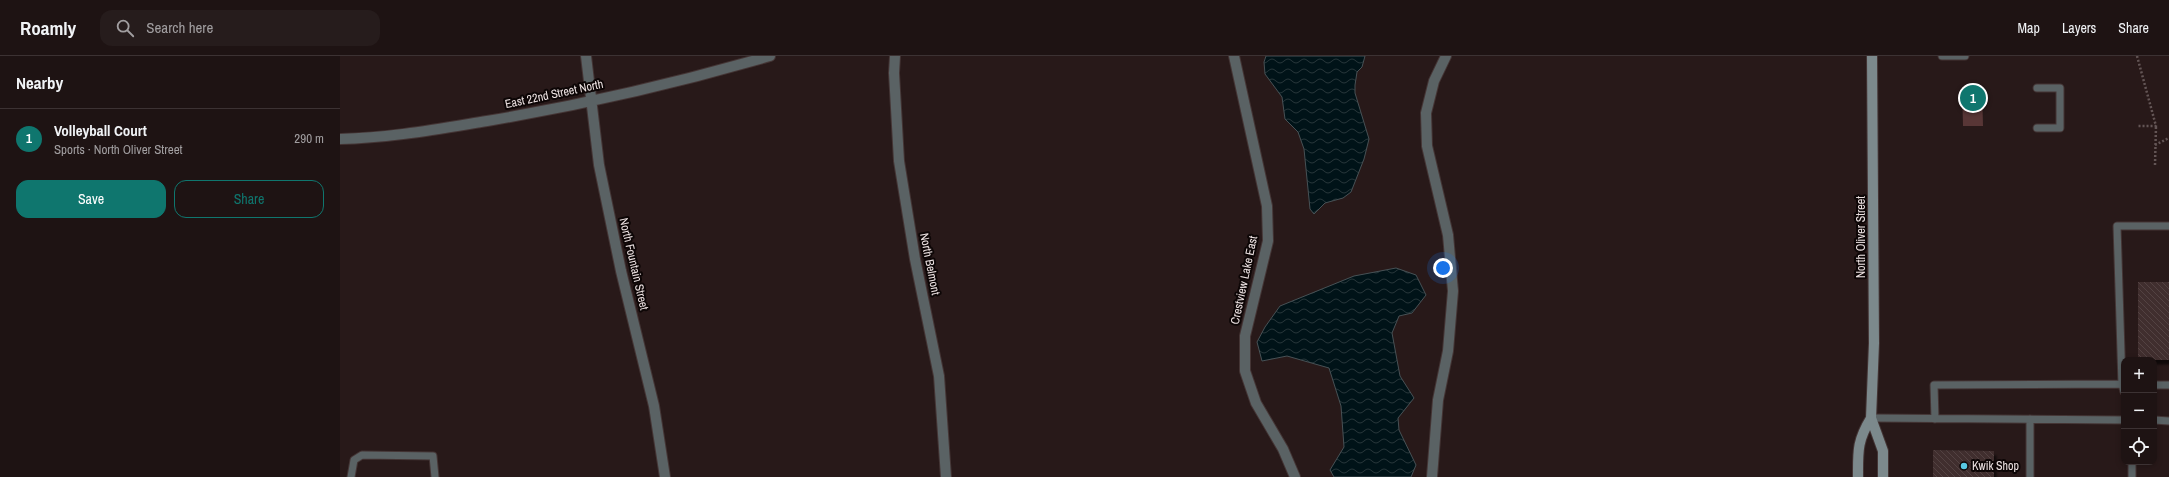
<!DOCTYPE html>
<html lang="en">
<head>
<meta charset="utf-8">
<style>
  :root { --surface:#1e1313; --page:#261c1c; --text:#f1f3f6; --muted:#a19ea0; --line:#3c3233; --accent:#0f766e }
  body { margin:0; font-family:"Archivo Narrow",sans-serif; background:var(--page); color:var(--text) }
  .controls { position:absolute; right:12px; bottom:12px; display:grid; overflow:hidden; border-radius:8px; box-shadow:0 2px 6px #0003 }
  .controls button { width:36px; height:36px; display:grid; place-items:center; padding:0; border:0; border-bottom:1px solid var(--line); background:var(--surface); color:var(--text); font:20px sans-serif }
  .you { position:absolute; left:1103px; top:212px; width:14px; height:14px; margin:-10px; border:3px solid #fff; border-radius:50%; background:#1a73e8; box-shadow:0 0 0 6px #1a73e833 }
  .badge { display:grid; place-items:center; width:26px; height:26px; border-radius:50%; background:var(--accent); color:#fff; font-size:13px; font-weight:700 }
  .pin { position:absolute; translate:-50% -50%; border:2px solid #fff; box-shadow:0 1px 4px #0006 }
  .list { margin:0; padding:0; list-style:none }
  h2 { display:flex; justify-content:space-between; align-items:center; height:52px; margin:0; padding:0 16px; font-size:17px }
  h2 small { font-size:13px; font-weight:400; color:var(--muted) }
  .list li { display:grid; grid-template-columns:26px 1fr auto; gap:12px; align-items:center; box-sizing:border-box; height:60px; padding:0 16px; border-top:1px solid var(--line) }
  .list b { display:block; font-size:15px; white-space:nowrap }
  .list p { margin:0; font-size:13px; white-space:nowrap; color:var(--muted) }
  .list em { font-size:13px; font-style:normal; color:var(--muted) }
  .actions { display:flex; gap:8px; padding:12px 16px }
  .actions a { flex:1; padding:9px 0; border:1px solid var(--accent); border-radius:12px; text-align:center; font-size:14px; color:var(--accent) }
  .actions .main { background:var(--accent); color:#fff }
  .icon { flex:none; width:22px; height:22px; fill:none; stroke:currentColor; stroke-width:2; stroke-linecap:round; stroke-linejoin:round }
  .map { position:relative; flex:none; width:1829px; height:421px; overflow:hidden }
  header { display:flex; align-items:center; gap:24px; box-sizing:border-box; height:56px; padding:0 20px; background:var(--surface); border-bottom:1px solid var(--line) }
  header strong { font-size:19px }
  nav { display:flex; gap:22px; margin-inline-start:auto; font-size:14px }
  .search { width:280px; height:36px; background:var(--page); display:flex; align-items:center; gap:10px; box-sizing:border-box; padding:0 14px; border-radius:12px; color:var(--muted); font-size:15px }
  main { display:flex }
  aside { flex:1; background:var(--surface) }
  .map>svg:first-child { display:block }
</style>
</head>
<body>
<header>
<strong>Roamly</strong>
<div class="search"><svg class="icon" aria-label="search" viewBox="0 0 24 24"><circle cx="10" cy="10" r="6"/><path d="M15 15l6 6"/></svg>Search here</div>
<nav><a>Map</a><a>Layers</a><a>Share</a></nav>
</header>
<main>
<aside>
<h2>Nearby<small></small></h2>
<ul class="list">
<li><span class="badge">1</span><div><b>Volleyball Court</b><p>Sports · North Oliver Street</p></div><em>290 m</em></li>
</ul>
<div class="actions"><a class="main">Save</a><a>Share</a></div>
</aside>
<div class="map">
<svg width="1829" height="421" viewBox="0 0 1829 421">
  <defs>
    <pattern id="water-waves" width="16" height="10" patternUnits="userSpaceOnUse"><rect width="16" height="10" fill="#001318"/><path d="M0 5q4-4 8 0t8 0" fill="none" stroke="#263539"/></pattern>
    <pattern id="building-back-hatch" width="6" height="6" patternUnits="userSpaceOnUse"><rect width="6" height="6" fill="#402f2f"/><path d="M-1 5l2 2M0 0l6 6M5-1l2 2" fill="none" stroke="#534343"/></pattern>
    <filter id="shadow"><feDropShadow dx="2.5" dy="4.5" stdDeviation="1" flood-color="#0009"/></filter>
  </defs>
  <rect width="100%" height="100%" fill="#281919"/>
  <!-- garden -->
  <path fill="#583636" d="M1622,31H1642L1643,70H1623Z"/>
  <!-- water -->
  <path fill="url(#water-waves)" stroke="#475155" d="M926,0H1025L1022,11L1017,16L1015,29V37L1029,83L1024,103L1011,136L1003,142L985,147L974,158L970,153L964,93L958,76L945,63L942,41L925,18L924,6Z
    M1056,212L1076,219L1086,239L1072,257L1059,260L1052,277L1060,320L1074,342L1058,362L1059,374L1076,409L1071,421H994L990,414L1004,391L1001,350L989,312L947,300L922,305L917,286L925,271L940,250L1014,220Z"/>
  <!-- building -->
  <path fill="url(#building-back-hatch)" filter="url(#shadow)" d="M1798,226H1829V304H1798Z
    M1593,394L1654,395V421H1593Z"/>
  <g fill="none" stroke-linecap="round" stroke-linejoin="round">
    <defs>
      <path id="service" d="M1602,0H1625
        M1697,72H1720V32H1697
        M1784,328H1782L1784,336
        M1814,329H1829
        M1531,362L1784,364
        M1595,363L1594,329L1782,328L1777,170H1829
        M1814,364L1829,365
        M11,421L14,404L22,399L93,400L95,421
        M1690,421V363
        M1792,421V406"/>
      <path id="minor" d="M246,0L259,109L281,215L314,350L325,421
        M555,0L554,17L559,105L575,203L599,320L606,421
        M894,0L927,150L928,185L905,280V315L916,347L943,393L955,421
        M0,83C50,82 98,73 147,65C242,49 337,27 430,0
        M1092,421L1098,344L1108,295L1113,235L1108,179L1087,90L1086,57L1094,25L1106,0"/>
      <path id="secondary" d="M1532,0L1534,287L1531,362L1543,395V421
        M1518,421C1518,395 1517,385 1531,362"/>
    </defs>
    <!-- service casing -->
    <use href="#service" stroke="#443535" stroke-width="9"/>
    <!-- minor casing -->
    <use href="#minor" stroke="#443535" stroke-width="12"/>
    <!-- secondary casing -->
    <use href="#secondary" stroke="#443535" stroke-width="12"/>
    <!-- path -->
    <path stroke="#635555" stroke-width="2.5" stroke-dasharray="2 2" stroke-linecap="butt" d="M1797,0L1816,70H1798
      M1815,89L1829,82
      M1815,109L1816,70"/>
    <!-- service -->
    <use href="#service" stroke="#5a6264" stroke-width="7"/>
    <!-- minor -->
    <use href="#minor" stroke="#5a6264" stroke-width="10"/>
    <!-- secondary -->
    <use href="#secondary" stroke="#7c898c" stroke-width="10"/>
  </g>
  <!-- markers -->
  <circle fill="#58c9e3" stroke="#0d0606" stroke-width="1.5" cx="1624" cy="410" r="4"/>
  <g text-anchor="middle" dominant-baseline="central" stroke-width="4" stroke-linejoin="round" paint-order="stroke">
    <!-- street labels -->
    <g font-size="12" fill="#ede2e2" stroke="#0d0606">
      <text transform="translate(214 38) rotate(-12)">East 22nd Street North</text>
      <text transform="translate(1521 181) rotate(-90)">North Oliver Street</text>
      <text transform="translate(294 208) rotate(77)">North Fountain Street</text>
      <text transform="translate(590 208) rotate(79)">North Belmont</text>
      <text transform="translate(904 224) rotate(-78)">Crestview Lake East</text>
    </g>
    <!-- poi labels -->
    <g font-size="12" fill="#ede2e2" stroke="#0d0606" text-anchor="start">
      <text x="1632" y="410">Kwik Shop</text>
    </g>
  </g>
</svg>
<div class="controls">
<button>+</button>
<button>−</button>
<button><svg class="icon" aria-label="locate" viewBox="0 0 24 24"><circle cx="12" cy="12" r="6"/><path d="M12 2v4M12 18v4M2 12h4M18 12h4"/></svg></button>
</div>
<div class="you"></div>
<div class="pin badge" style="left:1633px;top:42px">1</div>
</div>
</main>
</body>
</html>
